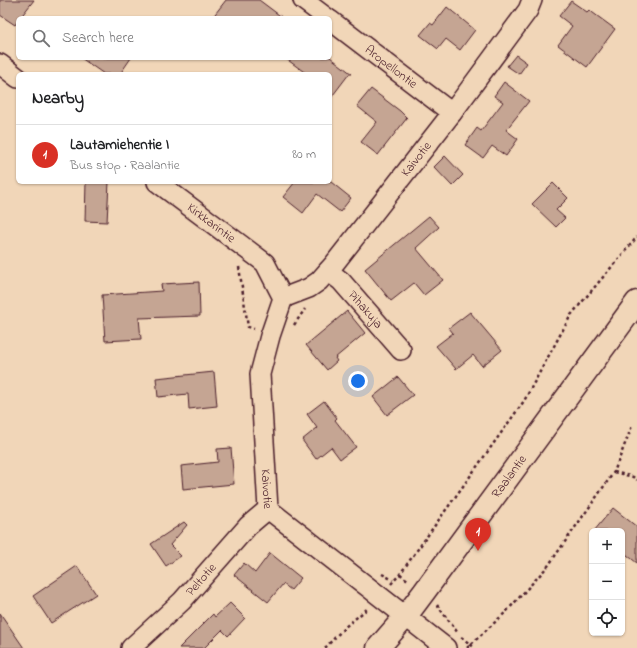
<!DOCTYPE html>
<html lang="en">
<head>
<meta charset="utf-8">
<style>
  :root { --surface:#fff; --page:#f6f6f6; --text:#202124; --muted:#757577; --line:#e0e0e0; --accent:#d93025 }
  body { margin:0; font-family:"Indie Flower",sans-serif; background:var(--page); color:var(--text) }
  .controls { position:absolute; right:12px; bottom:12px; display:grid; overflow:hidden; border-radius:6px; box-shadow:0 1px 3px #0004 }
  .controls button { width:36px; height:36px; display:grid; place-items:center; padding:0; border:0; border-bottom:1px solid var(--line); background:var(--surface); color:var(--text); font:20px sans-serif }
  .you { position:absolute; left:358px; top:381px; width:14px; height:14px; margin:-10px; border:3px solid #fff; border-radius:50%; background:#1a73e8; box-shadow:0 0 0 6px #1a73e833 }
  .badge { display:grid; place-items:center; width:26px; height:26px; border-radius:50%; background:var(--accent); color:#fff; font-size:13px; font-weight:700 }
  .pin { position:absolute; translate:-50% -33px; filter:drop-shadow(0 1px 2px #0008) }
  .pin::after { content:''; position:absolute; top:21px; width:14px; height:12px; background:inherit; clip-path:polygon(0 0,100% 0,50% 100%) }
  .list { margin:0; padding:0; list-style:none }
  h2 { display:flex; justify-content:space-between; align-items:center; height:52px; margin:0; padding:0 16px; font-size:17px }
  h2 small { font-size:13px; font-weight:400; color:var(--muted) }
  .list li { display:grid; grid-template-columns:26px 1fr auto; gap:12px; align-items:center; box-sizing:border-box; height:60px; padding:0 16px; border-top:1px solid var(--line) }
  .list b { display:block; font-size:15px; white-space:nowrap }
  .list p { margin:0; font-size:13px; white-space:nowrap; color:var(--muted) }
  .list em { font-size:13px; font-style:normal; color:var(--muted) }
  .icon { flex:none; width:22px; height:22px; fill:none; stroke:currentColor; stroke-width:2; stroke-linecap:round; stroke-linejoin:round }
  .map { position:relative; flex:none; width:637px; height:648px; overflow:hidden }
  .search { position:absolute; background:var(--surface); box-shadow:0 1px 3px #0004; left:16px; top:16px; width:316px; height:44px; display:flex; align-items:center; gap:10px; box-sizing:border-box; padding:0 14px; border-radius:6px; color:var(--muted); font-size:15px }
  .panel { position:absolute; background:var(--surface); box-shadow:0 1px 3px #0004; left:16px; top:72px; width:316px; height:112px; border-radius:6px }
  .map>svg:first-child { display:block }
</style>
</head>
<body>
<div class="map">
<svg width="637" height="648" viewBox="0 0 637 648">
  <rect width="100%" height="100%" fill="#f1d6b8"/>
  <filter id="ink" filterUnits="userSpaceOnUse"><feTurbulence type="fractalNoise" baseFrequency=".025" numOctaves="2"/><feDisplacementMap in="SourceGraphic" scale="8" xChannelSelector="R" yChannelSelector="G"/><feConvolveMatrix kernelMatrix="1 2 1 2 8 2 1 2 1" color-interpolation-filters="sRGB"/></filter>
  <g filter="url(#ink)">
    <!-- building -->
    <path fill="#c5a593" stroke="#4a1f2b" d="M0,0H34L20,18H18V21L15,25L0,15Z
      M226,0H259L283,18H212Z
      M571,1L587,12L589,10L615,29L587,67L558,45L572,26L559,16Z
      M447,7L475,30L460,50L446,39L438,49L420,35L430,23L433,25Z
      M516,55L527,63L519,74L507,66Z
      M330,57L352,74H349L330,99V74H307L285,58Z
      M81,58H131L120,74H104Z
      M504,82L529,101L506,130L518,139L506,156L492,146L483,158L465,145L477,128L481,131L503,102L494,96Z
      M371,89L400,111L407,118L378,155L361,142L377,122L357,106Z
      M445,156L463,175L452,186L434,167Z
      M86,182H109L107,222L85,221Z
      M295,182H331L351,198L340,212L317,194L303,213L283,197Z
      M553,183L568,198L556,210L565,218L556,227L532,204Z
      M429,216L439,227L416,248L443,280L424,295L414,283L391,301L365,269Z
      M199,282L200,316L139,318L141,339L105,341L102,295L162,291L161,284Z
      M347,311L365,333L335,358L337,361L327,370L306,345Z
      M470,312L502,350L482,366L473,355L456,369L436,346L453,333L449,328Z
      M214,372L217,406L189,409L188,394L158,397L156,378Z
      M398,377L413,395L387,415L373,397Z
      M324,401L337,418L335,420L356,447L340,459L331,447L316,459L302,440L317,428L307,414Z
      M231,448L234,484L183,489L181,466L218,462L217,449Z
      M613,508L637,527V563L622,551V531H594Z
      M184,522L187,525L170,545L181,556L166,566L151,544Z
      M270,553L301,578L291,590L283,584L268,602L234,575L244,563L255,573Z
      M77,566L96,594L51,623L33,596Z
      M230,603L245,618L228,636L222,630L204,648H179L213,614L215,617Z
      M0,613L24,648H0Z"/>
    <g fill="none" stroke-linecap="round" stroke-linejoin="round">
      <defs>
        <g id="minor">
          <path d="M303,0L327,18"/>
          <path id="s1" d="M330,20L452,113"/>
          <path d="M0,64L18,78"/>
          <path id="s2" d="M157,182L265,263L283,298L270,336L260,374L268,509L446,648"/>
          <path id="s3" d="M328,271L341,281L401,350"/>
          <path id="s4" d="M283,298L309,288L319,281L334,264L452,113L528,10L532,0"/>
          <path id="s5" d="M131,648L182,601L248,526L268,509"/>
        </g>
        <g id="tertiary">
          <path id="s6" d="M378,648L406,616L424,592L637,302"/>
        </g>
      </defs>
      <!-- minor casing -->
      <use href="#minor" stroke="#4a1f2b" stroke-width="22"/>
      <!-- tertiary casing -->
      <use href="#tertiary" stroke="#4a1f2b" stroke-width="25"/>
      <!-- path -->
      <path stroke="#4a1f2b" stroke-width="2.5" stroke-dasharray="3 3" stroke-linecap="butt" d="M239,267L248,327L254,329
        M294,325L305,309
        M614,472L633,477L637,480
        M382,574L393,580
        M400,574L409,581
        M391,584L400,574L524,401L571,315L637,237
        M437,605L458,633
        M461,637L475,648
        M325,648L345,627L367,609
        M467,648L506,612L548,566L614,472L632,426"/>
      <!-- minor -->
      <use href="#minor" stroke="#f1d6b8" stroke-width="19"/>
      <!-- tertiary -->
      <use href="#tertiary" stroke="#f1d6b8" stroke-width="22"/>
    </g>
  </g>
  <g text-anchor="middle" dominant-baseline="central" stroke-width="4" stroke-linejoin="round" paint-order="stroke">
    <!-- street labels -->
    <g font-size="13" fill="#4a1f2b" stroke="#f1d6b8">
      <text stroke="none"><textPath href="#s1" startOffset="77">Aropellontie</textPath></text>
      <text stroke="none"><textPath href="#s4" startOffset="196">Kaivotie</textPath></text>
      <text stroke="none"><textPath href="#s2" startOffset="68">Kirkkarintie</textPath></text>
      <text stroke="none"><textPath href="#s3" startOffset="54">Pihakuja</textPath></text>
      <text stroke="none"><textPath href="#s6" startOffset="216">Raalantie</textPath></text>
      <text stroke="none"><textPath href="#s2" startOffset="369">Kaivotie</textPath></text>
      <text stroke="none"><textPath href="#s5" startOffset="98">Peltotie</textPath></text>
    </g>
  </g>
</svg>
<div class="controls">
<button>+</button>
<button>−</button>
<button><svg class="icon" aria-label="locate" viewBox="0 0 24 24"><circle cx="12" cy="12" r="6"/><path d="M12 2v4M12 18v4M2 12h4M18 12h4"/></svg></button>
</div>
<div class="you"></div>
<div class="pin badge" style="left:478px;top:551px">1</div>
<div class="search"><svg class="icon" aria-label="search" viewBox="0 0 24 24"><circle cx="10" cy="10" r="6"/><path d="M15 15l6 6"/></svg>Search here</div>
<section class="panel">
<h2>Nearby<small></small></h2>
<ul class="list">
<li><span class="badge">1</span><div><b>Lautamiehentie I</b><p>Bus stop · Raalantie</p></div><em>80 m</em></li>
</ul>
</section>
</div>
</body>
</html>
